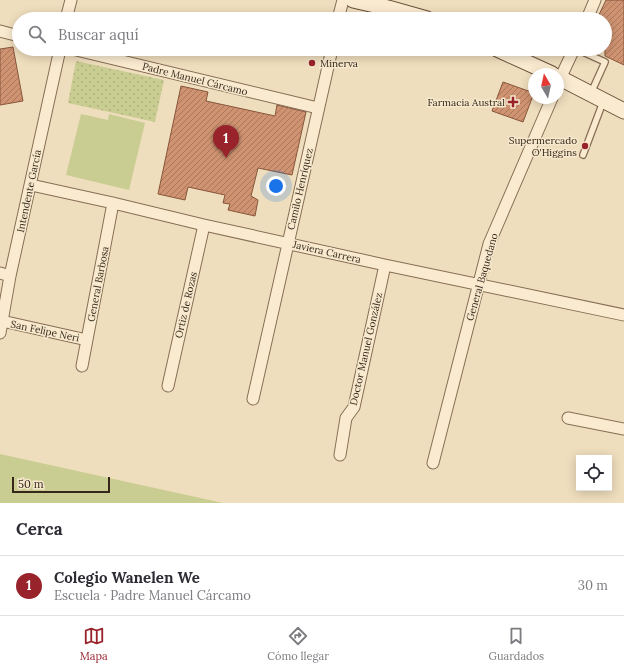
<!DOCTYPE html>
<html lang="es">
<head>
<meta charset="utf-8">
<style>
  :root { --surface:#fff; --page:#f7f7f7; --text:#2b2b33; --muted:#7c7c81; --line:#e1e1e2; --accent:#98232a }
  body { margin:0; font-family:Lora,serif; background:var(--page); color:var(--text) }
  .controls { position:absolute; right:12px; bottom:12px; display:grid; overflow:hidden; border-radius:0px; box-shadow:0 2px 10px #0003 }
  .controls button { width:36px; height:36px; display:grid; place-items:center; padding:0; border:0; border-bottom:1px solid var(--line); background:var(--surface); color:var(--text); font:20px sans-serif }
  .compass { position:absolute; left:528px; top:68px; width:36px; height:36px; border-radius:50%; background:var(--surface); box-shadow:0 2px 10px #0003; rotate:351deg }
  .scale { position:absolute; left:12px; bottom:10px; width:98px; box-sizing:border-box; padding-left:4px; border:2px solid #36271b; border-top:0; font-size:11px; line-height:14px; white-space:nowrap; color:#36271b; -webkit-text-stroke:3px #f6e8cc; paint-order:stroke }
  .you { position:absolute; left:276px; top:186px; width:14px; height:14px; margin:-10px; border:3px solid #fff; border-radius:50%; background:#1a73e8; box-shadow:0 0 0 6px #1a73e833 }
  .badge { display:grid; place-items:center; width:26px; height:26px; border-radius:50%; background:var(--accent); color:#fff; font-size:13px; font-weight:700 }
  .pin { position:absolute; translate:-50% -33px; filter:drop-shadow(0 1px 2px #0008) }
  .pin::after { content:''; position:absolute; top:21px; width:14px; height:12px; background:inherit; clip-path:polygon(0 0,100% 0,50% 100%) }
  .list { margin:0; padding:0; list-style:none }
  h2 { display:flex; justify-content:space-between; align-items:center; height:52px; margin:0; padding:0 16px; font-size:17px }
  h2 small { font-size:13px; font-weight:400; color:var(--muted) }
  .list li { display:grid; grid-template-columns:26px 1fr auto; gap:12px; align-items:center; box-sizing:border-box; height:60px; padding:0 16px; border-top:1px solid var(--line) }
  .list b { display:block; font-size:15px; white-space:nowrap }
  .list p { margin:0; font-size:13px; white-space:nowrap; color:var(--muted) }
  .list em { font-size:13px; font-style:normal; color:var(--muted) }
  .icon { flex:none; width:22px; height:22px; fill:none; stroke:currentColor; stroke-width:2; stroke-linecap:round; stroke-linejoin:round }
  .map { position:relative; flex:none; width:624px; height:503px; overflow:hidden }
  .search { position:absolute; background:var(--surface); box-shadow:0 2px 10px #0003; left:12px; right:12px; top:12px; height:44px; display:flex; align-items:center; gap:10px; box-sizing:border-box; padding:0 14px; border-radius:22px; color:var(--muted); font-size:15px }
  .sheet { height:112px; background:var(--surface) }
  nav { display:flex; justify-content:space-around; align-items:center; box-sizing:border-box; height:56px; border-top:1px solid var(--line); background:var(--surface); font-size:11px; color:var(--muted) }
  nav a { display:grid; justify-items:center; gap:2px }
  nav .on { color:var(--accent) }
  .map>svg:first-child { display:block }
</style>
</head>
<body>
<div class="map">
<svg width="624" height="503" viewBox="0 0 624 503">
  <defs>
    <pattern id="park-dots" width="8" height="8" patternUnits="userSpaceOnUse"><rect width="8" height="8" fill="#c9cd91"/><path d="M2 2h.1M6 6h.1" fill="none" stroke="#adb07c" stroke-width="1.8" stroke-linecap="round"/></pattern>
    <pattern id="building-hatch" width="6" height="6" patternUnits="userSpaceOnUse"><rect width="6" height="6" fill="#cf9371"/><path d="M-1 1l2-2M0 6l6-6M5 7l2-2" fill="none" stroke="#a9785c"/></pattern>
  </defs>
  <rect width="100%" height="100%" fill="#efdebd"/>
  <!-- grass -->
  <path fill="#c9cd91" d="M81,114L108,120L109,114L145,123L129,190L66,175Z
    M0,454L223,503H0Z"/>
  <!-- park -->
  <path fill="url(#park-dots)" d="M76,61L164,80L155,122L68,103Z"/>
  <!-- building -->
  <path fill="url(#building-hatch)" stroke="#87553a" d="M606,0H624V65L605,56V19H597Z
    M13,47L23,101L0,105V49Z
    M503,82L534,93L523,122L492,111Z
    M181,86L208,92L206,101L275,116L277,105L306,112L292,175L258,168L251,196L258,200L255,216L228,210L230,204L223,203L225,195L188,187L185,200L158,194Z"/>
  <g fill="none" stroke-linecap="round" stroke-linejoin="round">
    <defs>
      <path id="service" d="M574,49L583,52L605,62L591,93
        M583,155L603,102"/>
      <path id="minor" d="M66,19L71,0
        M338,19L343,0
        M587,19L595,0
        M0,31L19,36
        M72,49L318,108
        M558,83L574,49
        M31,185L113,203L204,225L385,265L624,315
        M0,273L10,276
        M2,321L87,340
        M0,333L10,276L60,49
        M82,366L113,203
        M168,386L204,225
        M253,399L332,49
        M568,418L624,429
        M340,455L346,418L354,407L385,265
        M433,463L489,244L552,98"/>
      <path id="secondary" d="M353,0L388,8L427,19
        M497,49L552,74
        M558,77L624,111"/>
    </defs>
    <!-- service casing -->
    <use href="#service" stroke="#876e55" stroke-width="8"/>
    <!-- minor casing -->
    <use href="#minor" stroke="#876e55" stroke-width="13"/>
    <!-- secondary casing -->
    <use href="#secondary" stroke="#694f39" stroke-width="17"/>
    <!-- service -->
    <use href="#service" stroke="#faebd0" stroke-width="5.5"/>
    <!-- minor -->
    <use href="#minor" stroke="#faebd0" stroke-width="11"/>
    <!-- secondary -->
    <use href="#secondary" stroke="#faebd0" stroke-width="15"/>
  </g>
  <!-- markers -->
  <g fill="#98232a" stroke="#f6e8cc" stroke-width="1.5">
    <circle cx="312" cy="63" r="4"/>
    <path d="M511 96h4v4h4v4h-4v4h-4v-4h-4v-4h4z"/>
    <circle cx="585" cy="146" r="4"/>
  </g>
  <g text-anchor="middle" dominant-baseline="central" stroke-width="3" stroke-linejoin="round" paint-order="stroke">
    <!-- poi labels -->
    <g font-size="10" fill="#36271b" stroke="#f6e8cc" text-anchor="end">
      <text x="320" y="63" text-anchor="start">Minerva</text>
      <text x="505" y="102">Farmacia Austral</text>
      <text x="577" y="140">Supermercado<tspan x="577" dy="12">O'Higgins</tspan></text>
    </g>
    <!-- street labels -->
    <g font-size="10" fill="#36271b" stroke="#f6e8cc">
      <text transform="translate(195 79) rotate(14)">Padre Manuel Cárcamo</text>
      <text transform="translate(300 189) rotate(-77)">Camilo Henríquez</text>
      <text transform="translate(29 191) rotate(-78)">Intendente García</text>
      <text transform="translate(327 252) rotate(13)">Javiera Carrera</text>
      <text transform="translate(482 277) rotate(-74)">General Baquedano</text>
      <text transform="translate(98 284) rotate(-79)">General Barbosa</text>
      <text transform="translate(186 305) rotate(-77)">Ortiz de Rozas</text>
      <text transform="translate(45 331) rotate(12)">San Felipe Neri</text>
      <text transform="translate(366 349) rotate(-77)">Doctor Manuel González</text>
    </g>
  </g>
</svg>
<div class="controls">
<button><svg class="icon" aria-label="locate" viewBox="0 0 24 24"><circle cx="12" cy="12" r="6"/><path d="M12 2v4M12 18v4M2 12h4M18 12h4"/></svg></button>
</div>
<svg class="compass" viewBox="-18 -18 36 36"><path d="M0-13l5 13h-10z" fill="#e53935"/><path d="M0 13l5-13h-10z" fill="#7c7c81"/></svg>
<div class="scale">50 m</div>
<div class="you"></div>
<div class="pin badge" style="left:226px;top:158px">1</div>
<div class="search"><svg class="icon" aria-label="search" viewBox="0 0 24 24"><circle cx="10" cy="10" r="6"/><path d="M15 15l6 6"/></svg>Buscar aquí</div>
</div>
<section class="sheet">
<h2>Cerca<small></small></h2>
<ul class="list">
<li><span class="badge">1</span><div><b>Colegio Wanelen We</b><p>Escuela · Padre Manuel Cárcamo</p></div><em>30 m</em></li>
</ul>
</section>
<nav>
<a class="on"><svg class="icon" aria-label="map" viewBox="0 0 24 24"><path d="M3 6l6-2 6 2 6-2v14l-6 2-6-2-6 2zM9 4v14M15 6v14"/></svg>Mapa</a>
<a><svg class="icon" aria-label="directions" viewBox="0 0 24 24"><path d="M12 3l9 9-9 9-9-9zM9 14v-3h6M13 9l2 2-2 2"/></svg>Cómo llegar</a>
<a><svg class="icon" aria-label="saved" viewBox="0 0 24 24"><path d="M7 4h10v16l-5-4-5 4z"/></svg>Guardados</a>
</nav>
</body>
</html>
